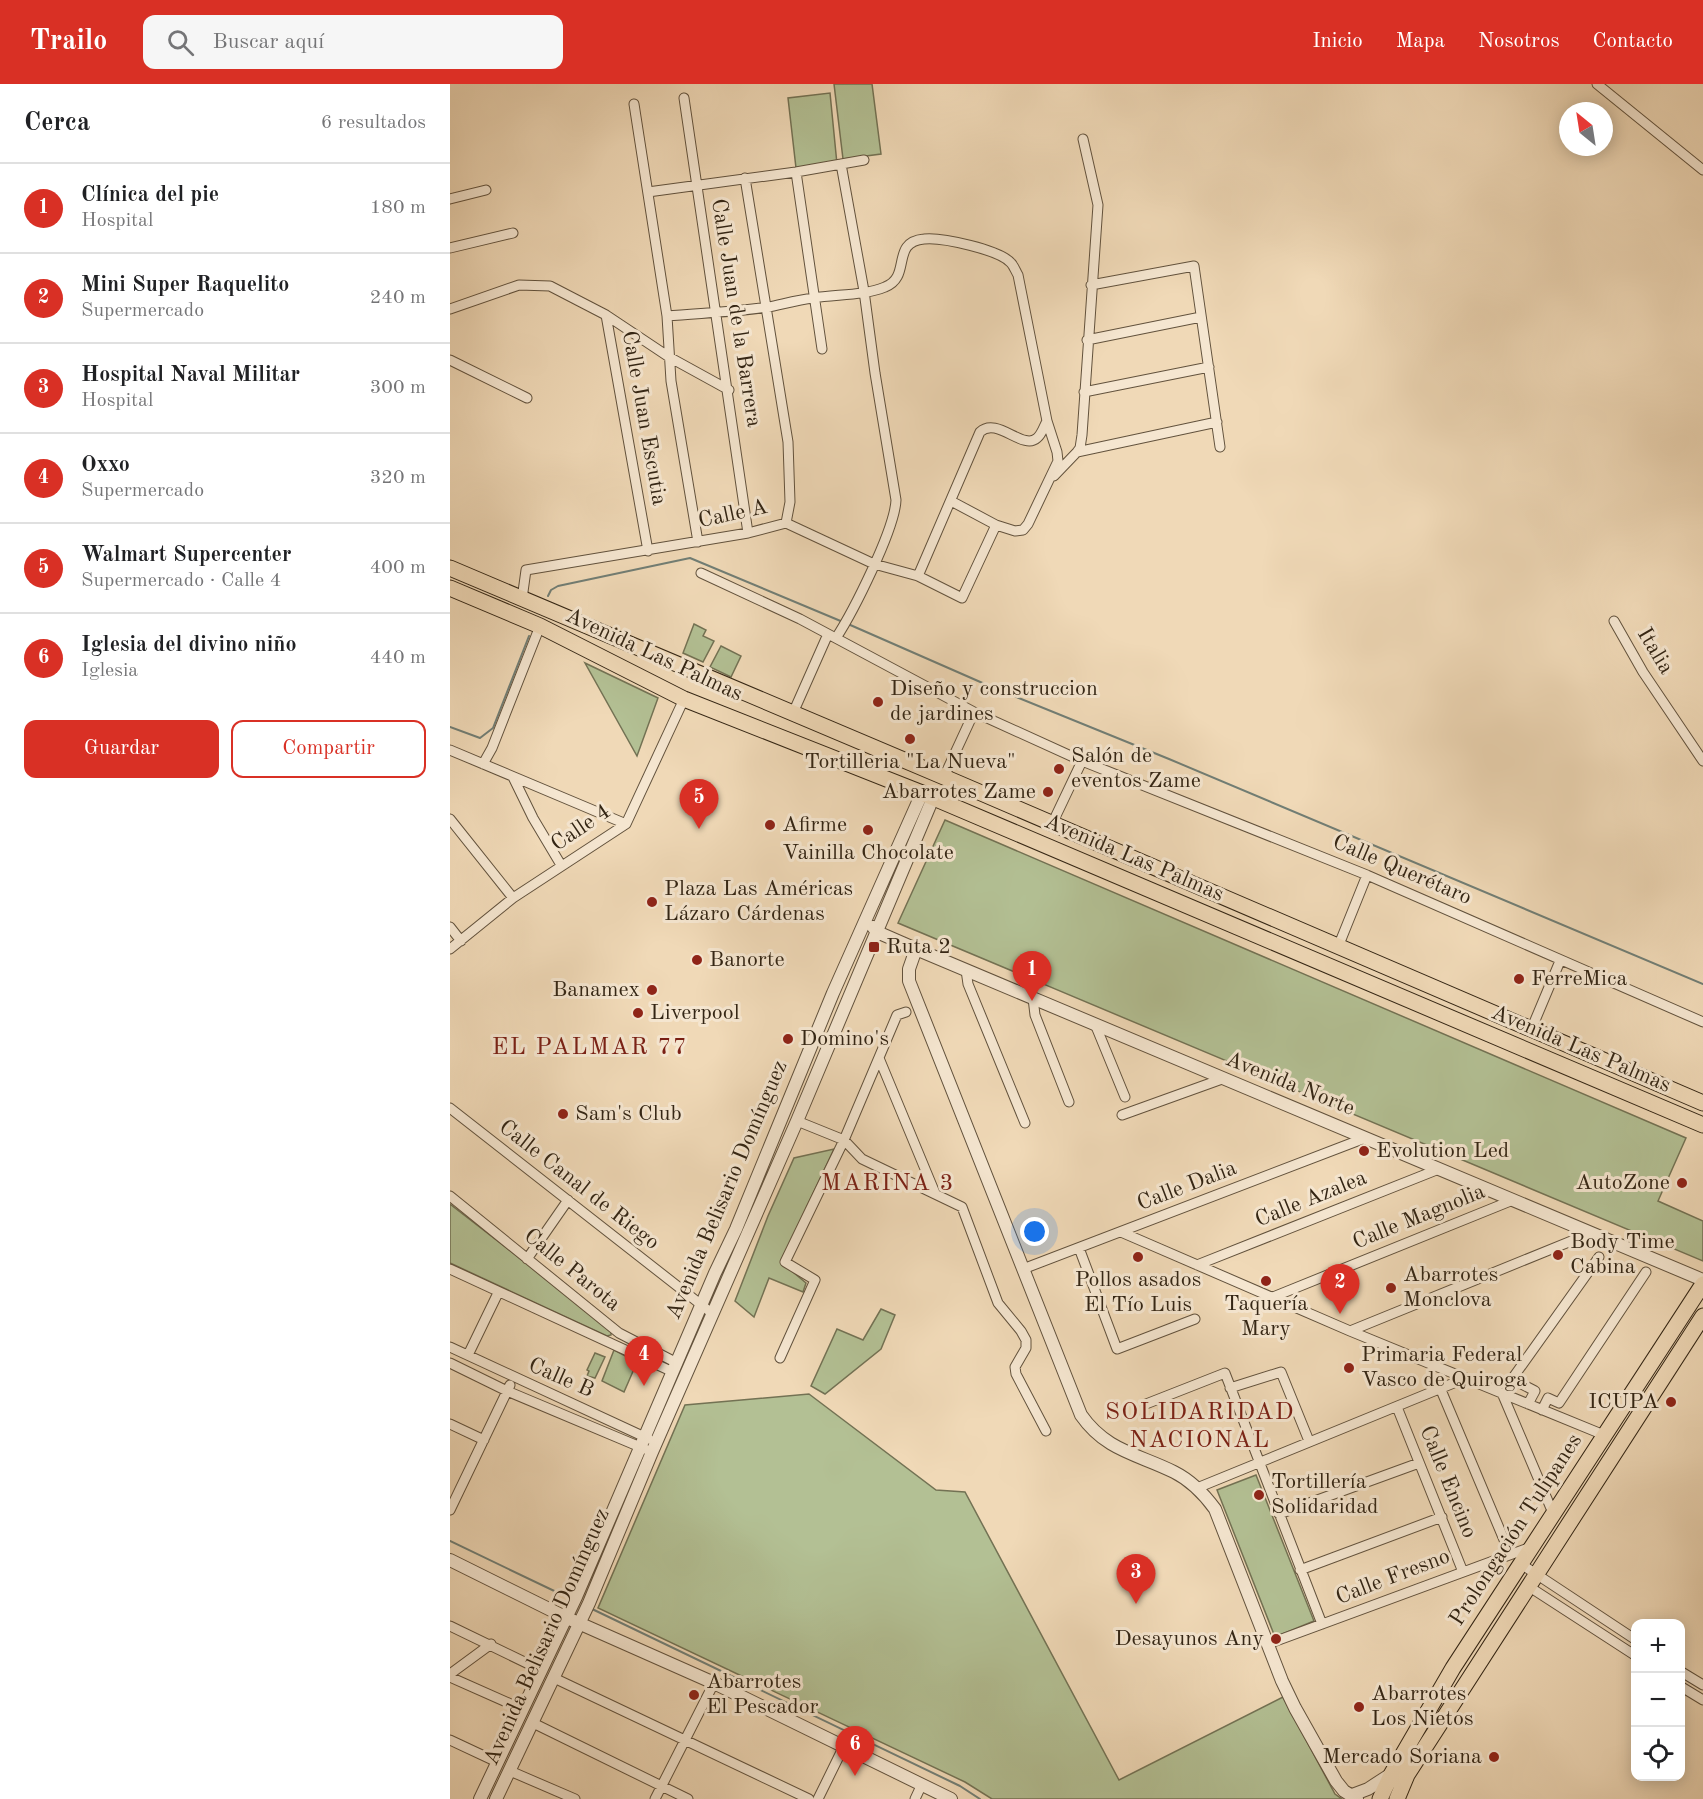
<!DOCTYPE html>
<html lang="es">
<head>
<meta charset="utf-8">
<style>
  :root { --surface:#fff; --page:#f6f6f6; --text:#202124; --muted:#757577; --line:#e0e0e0; --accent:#d93025 }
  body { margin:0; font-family:"Old Standard TT",serif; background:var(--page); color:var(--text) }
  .controls { position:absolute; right:18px; bottom:18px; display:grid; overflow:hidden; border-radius:12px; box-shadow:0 3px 15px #0003 }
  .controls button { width:54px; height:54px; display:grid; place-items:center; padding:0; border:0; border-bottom:2px solid var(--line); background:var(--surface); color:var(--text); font:30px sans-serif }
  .compass { position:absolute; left:1109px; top:18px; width:54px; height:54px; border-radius:50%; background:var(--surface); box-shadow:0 3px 15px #0003; rotate:330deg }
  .you { position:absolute; left:585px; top:1148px; width:21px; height:21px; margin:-15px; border:4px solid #fff; border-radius:50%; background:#1a73e8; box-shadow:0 0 0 9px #1a73e833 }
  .badge { display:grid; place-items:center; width:39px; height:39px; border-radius:50%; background:var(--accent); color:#fff; font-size:20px; font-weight:700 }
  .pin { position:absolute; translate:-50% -50px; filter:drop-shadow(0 2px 3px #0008) }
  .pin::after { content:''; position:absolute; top:32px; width:21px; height:18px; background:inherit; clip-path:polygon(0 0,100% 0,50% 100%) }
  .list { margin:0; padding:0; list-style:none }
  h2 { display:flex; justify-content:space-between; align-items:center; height:78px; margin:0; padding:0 24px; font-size:26px }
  h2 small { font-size:20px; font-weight:400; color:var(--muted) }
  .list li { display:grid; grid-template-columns:39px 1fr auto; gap:18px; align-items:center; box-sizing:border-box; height:90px; padding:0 24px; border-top:2px solid var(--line) }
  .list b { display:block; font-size:22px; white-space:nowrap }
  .list p { margin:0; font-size:20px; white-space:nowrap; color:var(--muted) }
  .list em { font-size:20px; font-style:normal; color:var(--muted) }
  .actions { display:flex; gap:12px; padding:18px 24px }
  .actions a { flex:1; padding:14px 0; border:2px solid var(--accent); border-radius:12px; text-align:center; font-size:21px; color:var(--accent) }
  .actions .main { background:var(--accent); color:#fff }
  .icon { flex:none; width:33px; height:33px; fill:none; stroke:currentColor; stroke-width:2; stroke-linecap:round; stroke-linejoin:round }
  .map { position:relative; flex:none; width:1253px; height:1715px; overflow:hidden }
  header { display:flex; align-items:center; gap:36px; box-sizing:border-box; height:84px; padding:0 30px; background:var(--accent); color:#fff }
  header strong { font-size:28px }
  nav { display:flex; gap:33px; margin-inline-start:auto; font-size:21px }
  .search { width:420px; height:54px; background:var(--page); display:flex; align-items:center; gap:15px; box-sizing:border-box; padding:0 21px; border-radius:12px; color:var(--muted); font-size:22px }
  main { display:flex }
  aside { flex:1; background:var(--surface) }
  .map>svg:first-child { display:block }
</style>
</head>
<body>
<header>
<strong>Trailo</strong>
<div class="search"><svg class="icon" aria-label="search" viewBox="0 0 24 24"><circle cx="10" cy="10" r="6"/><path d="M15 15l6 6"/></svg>Buscar aquí</div>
<nav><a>Inicio</a><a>Mapa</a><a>Nosotros</a><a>Contacto</a></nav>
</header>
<main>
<aside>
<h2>Cerca<small>6 resultados</small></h2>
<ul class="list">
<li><span class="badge">1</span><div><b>Clínica del pie</b><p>Hospital</p></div><em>180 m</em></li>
<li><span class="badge">2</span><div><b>Mini Super Raquelito</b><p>Supermercado</p></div><em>240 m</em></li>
<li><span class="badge">3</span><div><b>Hospital Naval Militar</b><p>Hospital</p></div><em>300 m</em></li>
<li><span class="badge">4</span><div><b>Oxxo</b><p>Supermercado</p></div><em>320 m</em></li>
<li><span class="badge">5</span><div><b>Walmart Supercenter</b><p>Supermercado · Calle 4</p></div><em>400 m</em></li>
<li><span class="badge">6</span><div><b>Iglesia del divino niño</b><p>Iglesia</p></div><em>440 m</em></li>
</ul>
<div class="actions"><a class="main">Guardar</a><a>Compartir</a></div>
</aside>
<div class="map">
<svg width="1253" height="1715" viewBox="0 0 1253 1715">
  <rect width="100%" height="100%" fill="#f0d9b7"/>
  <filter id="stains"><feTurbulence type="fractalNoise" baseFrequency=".00333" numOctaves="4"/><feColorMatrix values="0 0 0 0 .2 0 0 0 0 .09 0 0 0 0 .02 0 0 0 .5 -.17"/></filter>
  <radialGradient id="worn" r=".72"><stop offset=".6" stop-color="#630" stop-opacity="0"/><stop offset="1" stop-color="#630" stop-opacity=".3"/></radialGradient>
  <!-- green -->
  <path fill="#b3c094" stroke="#737254" stroke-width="1.5" d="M384,0H422L431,70L393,75Z
    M380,9L387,80L346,84L338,14Z
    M244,540L256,546L253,552L264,557L253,578L233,569Z
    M271,562L291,572L281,593L260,583Z
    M135,579L208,614L187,672Z
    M495,736L1236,1054L1208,1117L1253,1137V1177L448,839Z
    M384,1065L331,1178L356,1199L353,1208L319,1194L304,1233L285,1217L318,1132L344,1074Z
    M0,1120L161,1245V1251L157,1252L0,1179Z
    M431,1225L445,1231L431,1265L375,1310L361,1302L387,1245L413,1256Z
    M164,1266L187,1278L174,1308L152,1297Z
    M145,1269L155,1273L145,1294L137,1292L139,1287L137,1286Z
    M359,1310L486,1406L515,1408L669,1696L833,1613L885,1710L892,1715H542L515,1698L148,1524L235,1321Z
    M806,1391L864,1537L825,1553L767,1406Z"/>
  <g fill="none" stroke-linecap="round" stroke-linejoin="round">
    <!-- stream -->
    <path stroke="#717e75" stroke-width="2" d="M98,512L101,506L108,502L240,474L393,538
      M398,540L544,604L719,675L1253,900
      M0,643L30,654L43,644L79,552
      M0,1457L119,1514
      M140,1524L510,1702L530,1715"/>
    <defs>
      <path id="minor" d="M1147,0L1253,86
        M234,14L298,449
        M184,20L217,232L221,297L248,458
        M346,88L372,265
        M295,94L338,358L340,418L336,439
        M198,108L346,88L414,76
        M0,115L36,106
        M0,164L63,149
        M641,201L744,182L770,363
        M0,225L69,201L100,202L156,231L198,467
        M156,231L219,273L279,306
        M637,256L751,233
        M0,276L77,314
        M634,308L759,283
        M627,368L767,338
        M604,392L627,368L630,364L632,351L648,121L633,55
        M501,417L546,441
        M251,489L350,535L524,628L632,677
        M468,492L530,348C547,332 573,367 587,354C592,350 594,342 597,337
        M72,515L76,486L298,449L336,439L424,480L468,492L512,514L546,441L565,447L573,446L578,440L608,377L607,368L597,337L568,191C566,188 564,182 561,179C550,166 492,153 474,155C440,158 462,193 435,203C413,212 386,210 363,214C348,216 333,220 318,223C285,228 250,229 217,232
        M1164,537L1193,588L1253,677
        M386,554C403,528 445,445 446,416L425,289L414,207L391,80
        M343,629L378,550
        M0,666L176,740
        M33,680L42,664L90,542
        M63,693L83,734L111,781
        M494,693L524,628
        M0,735L63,814
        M602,740L632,677L917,791L1253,938
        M0,843L11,857
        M888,863L917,791
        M0,865L63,814L176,740L234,615
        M516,886L518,900L575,1039
        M583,914L585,931L619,1018
        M645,940L675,1013
        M1081,946L1110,877
        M429,974L485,1109
        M0,1024L263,1230
        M672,1031L772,995
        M347,1037L394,1056L412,1075L512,1123L548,1219L571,1247L576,1256V1264L565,1283L566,1290L596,1347
        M0,1112L169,1249L227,1279
        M671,1148L900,1247L1154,1351
        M629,1164L667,1265L745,1235
        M77,1175L118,1116
        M747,1181L989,1085
        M0,1185L223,1288
        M573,1185L915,1054
        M823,1213L1063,1116
        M900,1247L1141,1149
        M0,1263L199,1355
        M18,1271L48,1209
        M330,1274L365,1196L335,1178L394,1056L447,931L456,928
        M0,1279L57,1307L195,1365
        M780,1304L831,1288L859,1357
        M991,1306L1060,1470
        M1052,1309L1103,1429
        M696,1320L775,1289L872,1540
        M1078,1320L1085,1307L1062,1295L1149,1173
        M947,1323L1013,1488
        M1092,1326L1098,1314L1109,1319L1196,1188
        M0,1340L34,1356
        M747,1404L1016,1294
        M0,1426L60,1301
        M829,1430L969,1379
        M1071,1480L1186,1556
        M850,1486L992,1433
        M1078,1502L1186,1572
        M0,1542L91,1586
        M818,1560L1081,1463
        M1230,1587L1253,1601
        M0,1590L41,1560
        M0,1593L72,1625
        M104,1594L359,1715
        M1230,1602L1253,1616
        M83,1639L238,1715
        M0,1656L47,1678
        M60,1687L125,1715
        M205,1715L264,1599
        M368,1715L394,1662
        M465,1715L472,1700"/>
      <path id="tertiary" d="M423,843L427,848L466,865L1253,1196
        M466,865L459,885V897L631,1331C656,1367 688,1370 724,1388C742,1397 754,1410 765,1425L832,1597L845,1624L886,1697L894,1707L907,1715
        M0,1476L115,1533L264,1599L501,1715
        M902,1711L918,1705L941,1690
        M30,1715L126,1513L265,1189L286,1145L383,909L472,709
        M46,1715L139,1519L202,1368L347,1037L483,714"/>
      <path id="primary" d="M0,484L494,693L1253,1019
        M0,504L90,542L234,615L472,709L1253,1041
        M930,1715L942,1689L1003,1584L1253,1200
        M947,1715L957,1691L1253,1232"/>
    </defs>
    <!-- minor casing -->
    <use href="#minor" stroke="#62523d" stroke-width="11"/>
    <!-- tertiary casing -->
    <use href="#tertiary" stroke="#62523d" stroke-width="14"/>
    <!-- primary casing -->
    <use href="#primary" stroke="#332514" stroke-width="17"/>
    <!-- minor -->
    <use href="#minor" stroke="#f5e6d0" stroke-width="9"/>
    <!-- tertiary -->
    <use href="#tertiary" stroke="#f5e6d0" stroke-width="12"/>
    <!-- primary -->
    <use href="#primary" stroke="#f0d9b7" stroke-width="15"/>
  </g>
  <!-- markers -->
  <g fill="#8f2418" stroke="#f5e6d0" stroke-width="2">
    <circle cx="428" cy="618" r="6"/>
    <circle cx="460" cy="655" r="6"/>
    <circle cx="609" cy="685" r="6"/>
    <circle cx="598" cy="708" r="6"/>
    <circle cx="320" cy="741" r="6"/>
    <circle cx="418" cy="746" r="6"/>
    <circle cx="202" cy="818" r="6"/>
    <rect x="418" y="857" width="12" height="12" rx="3"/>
    <circle cx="247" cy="876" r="6"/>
    <circle cx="1069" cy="895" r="6"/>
    <circle cx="202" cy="906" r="6"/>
    <circle cx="188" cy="929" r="6"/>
    <circle cx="338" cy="955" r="6"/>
    <circle cx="113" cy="1030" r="6"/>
    <circle cx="914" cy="1067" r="6"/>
    <circle cx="1232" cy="1099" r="6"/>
    <circle cx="1108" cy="1171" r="6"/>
    <circle cx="688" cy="1173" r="6"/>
    <circle cx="816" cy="1197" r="6"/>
    <circle cx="941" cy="1204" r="6"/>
    <circle cx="899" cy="1284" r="6"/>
    <circle cx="1221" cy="1318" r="6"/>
    <circle cx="809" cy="1411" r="6"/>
    <circle cx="826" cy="1555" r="6"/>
    <circle cx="244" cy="1611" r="6"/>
    <circle cx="909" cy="1623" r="6"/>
    <circle cx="1044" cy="1673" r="6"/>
  </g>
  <g text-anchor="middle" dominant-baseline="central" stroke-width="6" stroke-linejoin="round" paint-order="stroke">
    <!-- street labels -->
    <g font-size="22" fill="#332514" stroke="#f5e6d0">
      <text transform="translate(286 229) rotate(81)">Calle Juan de la Barrera</text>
      <text transform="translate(194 334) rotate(80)">Calle Juan Escutia</text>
      <text transform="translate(283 430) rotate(-12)">Calle A</text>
      <text transform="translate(1205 567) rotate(59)">Italia</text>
      <text transform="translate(204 571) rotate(25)">Avenida Las Palmas</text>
      <text transform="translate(131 744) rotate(-34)">Calle 4</text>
      <text transform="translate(684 774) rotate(23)">Avenida Las Palmas</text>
      <text transform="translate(952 786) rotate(23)">Calle Querétaro</text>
      <text transform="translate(1131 965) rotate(23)">Avenida Las Palmas</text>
      <text transform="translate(840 1000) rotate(22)">Avenida Norte</text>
      <text transform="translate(129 1101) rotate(38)">Calle Canal de Riego</text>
      <text transform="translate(737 1102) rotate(-21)">Calle Dalia</text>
      <text transform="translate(277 1106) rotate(-67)">Avenida Belisario Domínguez</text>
      <text transform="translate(861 1115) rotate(-22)">Calle Azalea</text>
      <text transform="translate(969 1133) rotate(-22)">Calle Magnolia</text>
      <text transform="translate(122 1186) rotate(39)">Calle Parota</text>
      <text transform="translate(111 1294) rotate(24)">Calle B</text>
      <text transform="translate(998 1398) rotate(68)">Calle Encino</text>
      <text transform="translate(1066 1446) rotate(-57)">Prolongación Tulipanes</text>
      <text transform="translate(943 1493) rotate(-21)">Calle Fresno</text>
      <text transform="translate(97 1553) rotate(-66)">Avenida Belisario Domínguez</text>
    </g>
    <!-- poi labels -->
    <g font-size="22" fill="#332514" stroke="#f5e6d0" text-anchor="start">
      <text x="440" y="605">Diseño y construccion<tspan x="440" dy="25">de jardines</tspan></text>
      <text x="621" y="672">Salón de<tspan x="621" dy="25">eventos Zame</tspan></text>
      <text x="460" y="678" text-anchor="middle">Tortilleria "La Nueva"</text>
      <text x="586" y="708" text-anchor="end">Abarrotes Zame</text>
      <text x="332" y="741">Afirme</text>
      <text x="418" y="769" text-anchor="middle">Vainilla Chocolate</text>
      <text x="214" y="805">Plaza Las Américas<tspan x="214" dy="25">Lázaro Cárdenas</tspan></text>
      <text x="436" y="863">Ruta 2</text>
      <text x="259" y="876">Banorte</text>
      <text x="1081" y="895">FerreMica</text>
      <text x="190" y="906" text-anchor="end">Banamex</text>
      <text x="200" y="929">Liverpool</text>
      <text x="350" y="955">Domino's</text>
      <text x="125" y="1030">Sam's Club</text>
      <text x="926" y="1067">Evolution Led</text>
      <text x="1220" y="1099" text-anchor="end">AutoZone</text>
      <text x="1120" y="1158">Body Time<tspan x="1120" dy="25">Cabina</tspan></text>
      <text x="953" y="1191">Abarrotes<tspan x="953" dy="25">Monclova</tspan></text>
      <text x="688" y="1196" text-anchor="middle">Pollos asados<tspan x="688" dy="25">El Tío Luis</tspan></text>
      <text x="816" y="1220" text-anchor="middle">Taquería<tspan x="816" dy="25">Mary</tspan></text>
      <text x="911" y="1271">Primaria Federal<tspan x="911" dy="25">Vasco de Quiroga</tspan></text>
      <text x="1209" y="1318" text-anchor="end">ICUPA</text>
      <text x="821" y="1398">Tortillería<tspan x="821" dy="25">Solidaridad</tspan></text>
      <text x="814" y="1555" text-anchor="end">Desayunos Any</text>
      <text x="256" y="1598">Abarrotes<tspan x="256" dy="25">El Pescador</tspan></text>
      <text x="921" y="1610">Abarrotes<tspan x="921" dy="25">Los Nietos</tspan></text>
      <text x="1032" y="1673" text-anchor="end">Mercado Soriana</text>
    </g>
    <!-- neighbourhood labels -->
    <g font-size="24" letter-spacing="1.5" fill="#7a1f14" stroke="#f5e6d0">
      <text x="140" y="964">EL PALMAR 77</text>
      <text x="438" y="1100">MARINA 3</text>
      <text x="750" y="1329">SOLIDARIDAD<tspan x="750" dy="28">NACIONAL</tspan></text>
    </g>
  </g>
  <rect width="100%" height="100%" filter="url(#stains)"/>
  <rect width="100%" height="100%" fill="url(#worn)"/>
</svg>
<div class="controls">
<button>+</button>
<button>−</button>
<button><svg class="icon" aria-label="locate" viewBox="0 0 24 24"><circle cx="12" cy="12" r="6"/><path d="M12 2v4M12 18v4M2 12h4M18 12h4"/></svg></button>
</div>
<svg class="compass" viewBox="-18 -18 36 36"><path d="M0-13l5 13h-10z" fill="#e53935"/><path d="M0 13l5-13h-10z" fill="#757577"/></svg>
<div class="you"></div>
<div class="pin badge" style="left:582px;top:917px">1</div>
<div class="pin badge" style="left:890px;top:1230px">2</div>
<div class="pin badge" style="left:686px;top:1520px">3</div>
<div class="pin badge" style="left:194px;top:1302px">4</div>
<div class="pin badge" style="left:249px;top:745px">5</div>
<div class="pin badge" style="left:405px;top:1692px">6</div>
</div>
</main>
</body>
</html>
